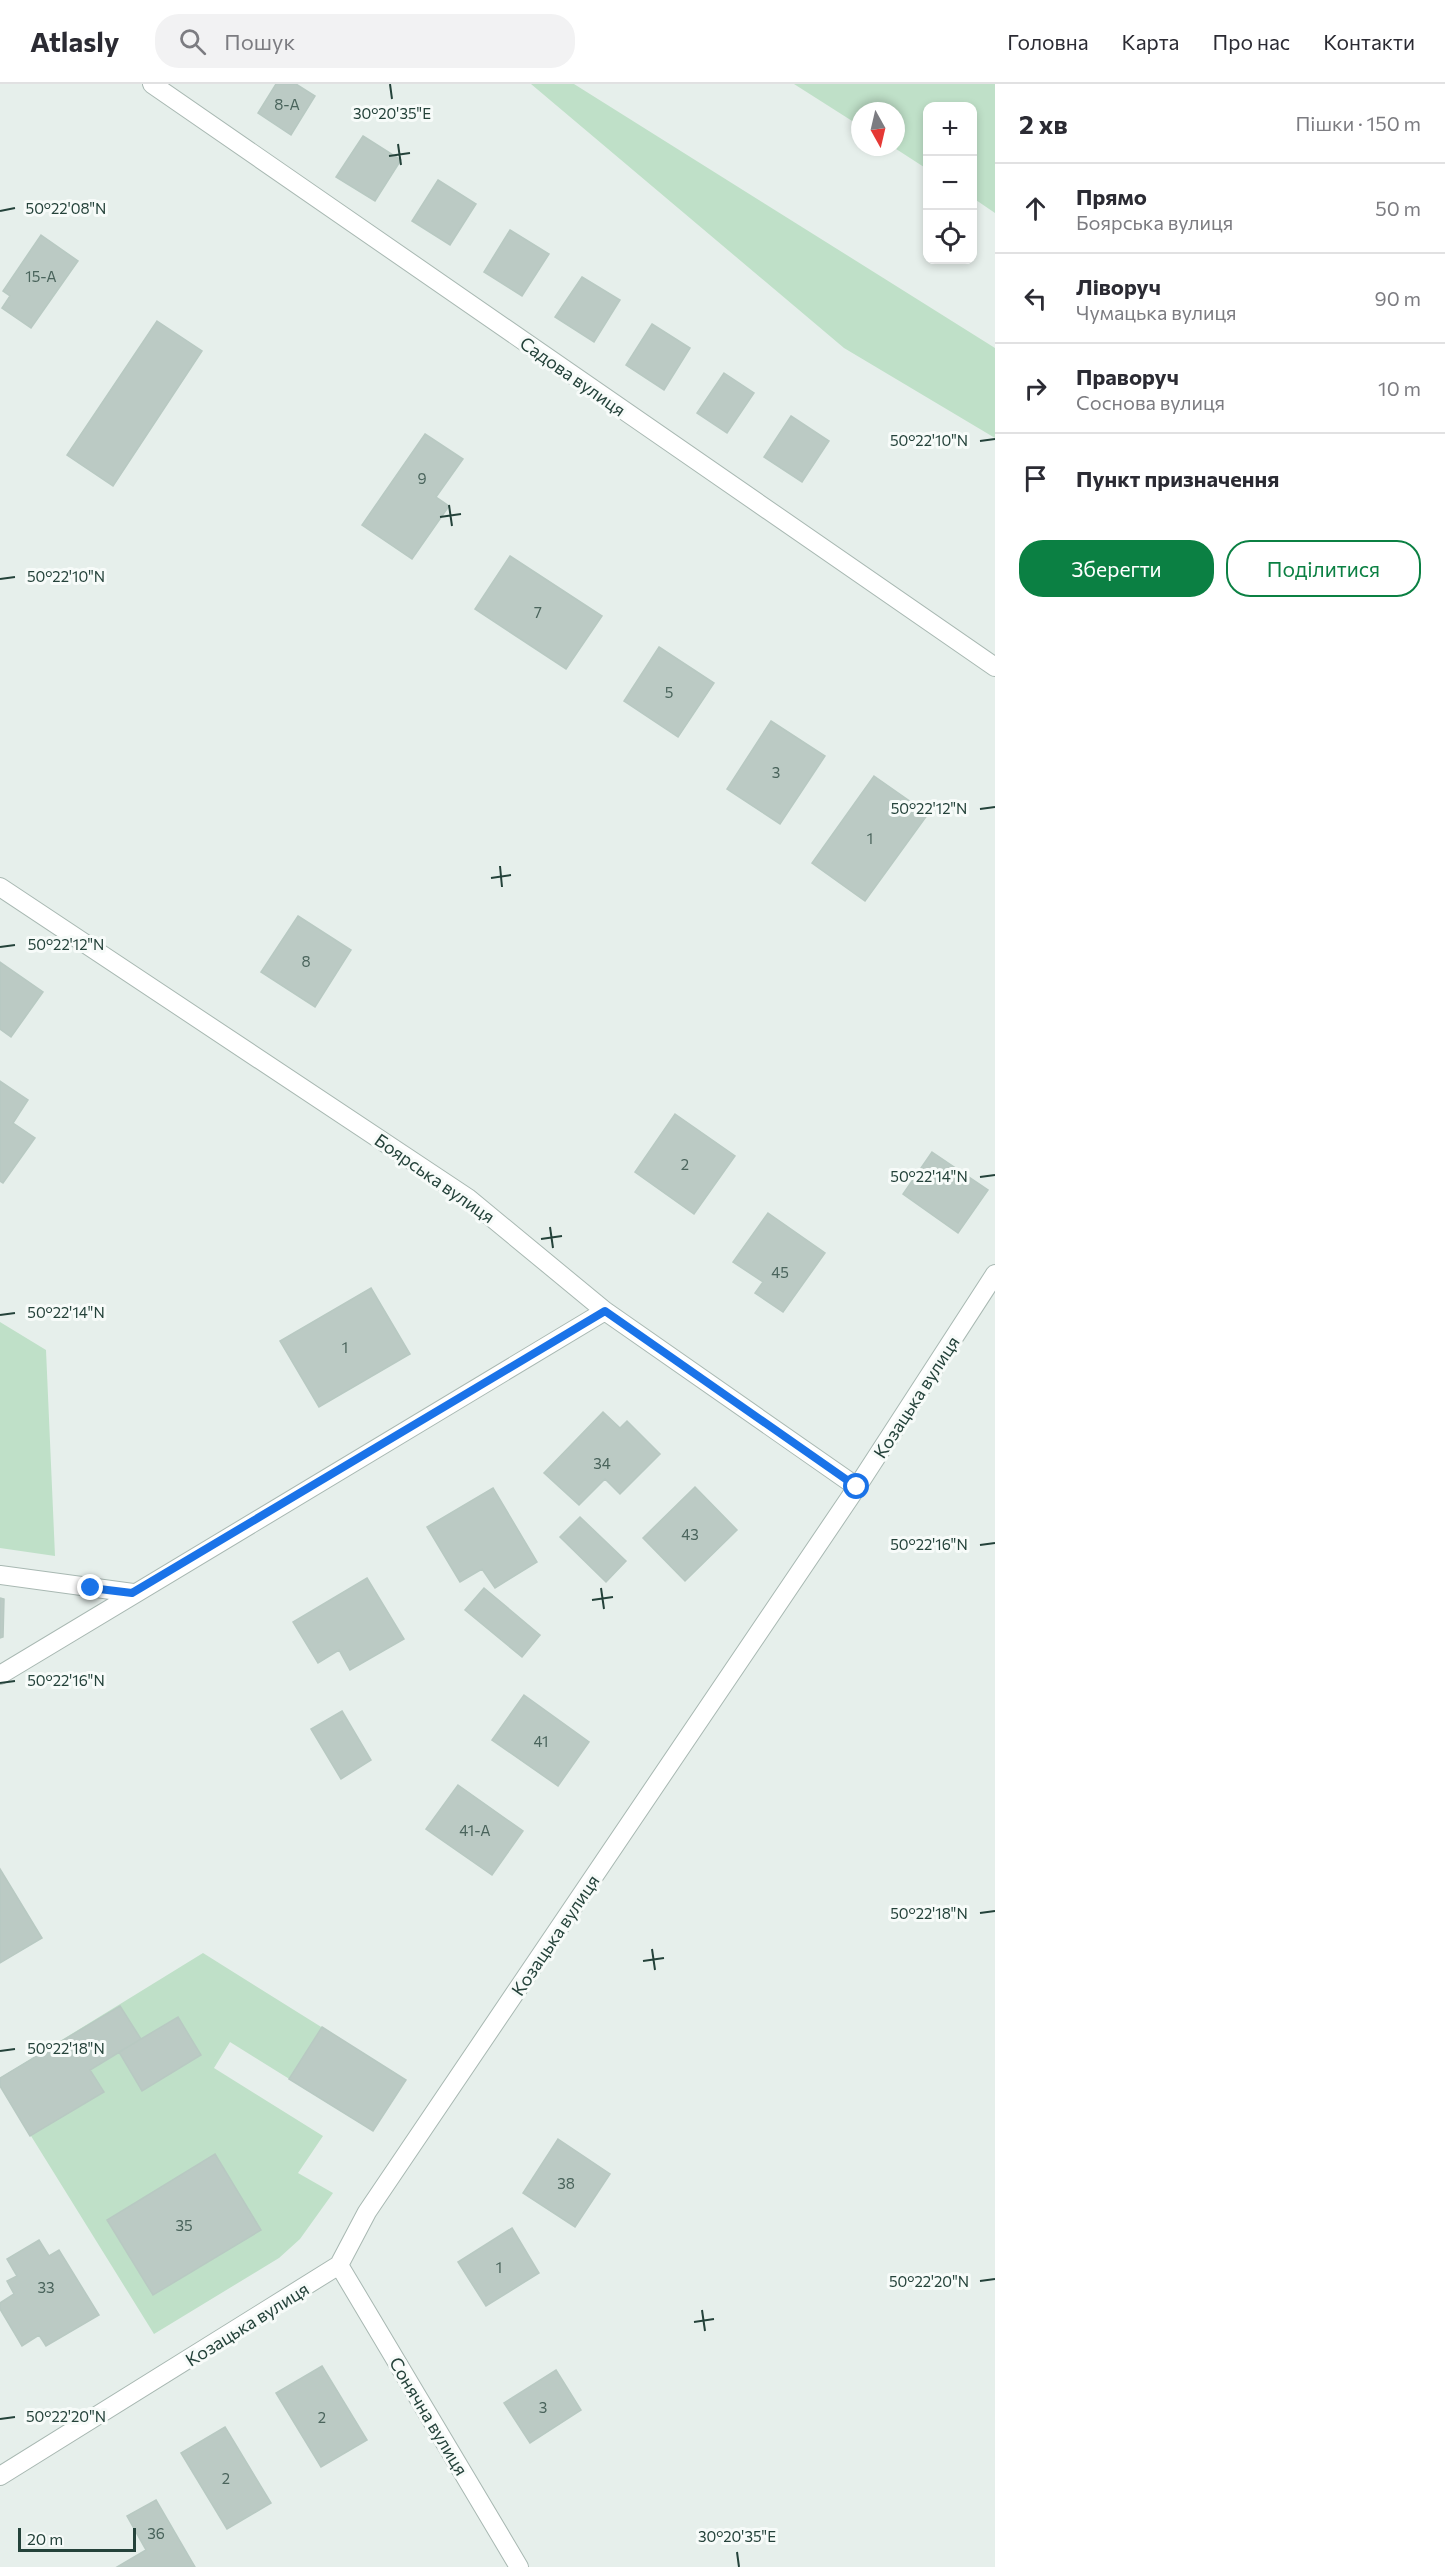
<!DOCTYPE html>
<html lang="uk">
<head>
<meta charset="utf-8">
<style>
  :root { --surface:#fff; --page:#f2f2f3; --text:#2b2b33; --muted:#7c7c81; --line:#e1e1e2; --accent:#0b8043 }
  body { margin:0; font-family:Commissioner,sans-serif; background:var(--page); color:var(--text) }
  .controls { position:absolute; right:18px; top:18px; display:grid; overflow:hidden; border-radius:12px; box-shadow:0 3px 9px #0003 }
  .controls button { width:54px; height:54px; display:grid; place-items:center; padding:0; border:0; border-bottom:2px solid var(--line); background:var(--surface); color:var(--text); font:30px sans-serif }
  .compass { position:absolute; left:851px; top:18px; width:54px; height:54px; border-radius:50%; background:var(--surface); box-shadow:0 3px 9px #0003; rotate:172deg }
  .scale { position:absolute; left:18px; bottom:15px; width:118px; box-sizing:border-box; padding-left:6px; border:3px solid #24423a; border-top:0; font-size:16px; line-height:21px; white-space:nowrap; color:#24423a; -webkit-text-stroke:4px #f7fbf9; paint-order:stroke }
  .stop { position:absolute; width:18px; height:18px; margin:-14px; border:4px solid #1a73e8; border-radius:50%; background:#fff }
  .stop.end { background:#1a73e8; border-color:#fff; box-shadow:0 2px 6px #0008 }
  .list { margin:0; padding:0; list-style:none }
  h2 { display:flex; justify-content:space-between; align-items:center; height:78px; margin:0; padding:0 24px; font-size:26px }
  h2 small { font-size:20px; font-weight:400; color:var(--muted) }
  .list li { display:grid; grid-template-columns:39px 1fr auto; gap:18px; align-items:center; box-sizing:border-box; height:90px; padding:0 24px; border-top:2px solid var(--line) }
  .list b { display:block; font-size:22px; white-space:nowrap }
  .list p { margin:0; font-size:20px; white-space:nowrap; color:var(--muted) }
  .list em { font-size:20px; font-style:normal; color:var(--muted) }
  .actions { display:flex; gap:12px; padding:18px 24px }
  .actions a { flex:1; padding:14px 0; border:2px solid var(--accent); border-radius:24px; text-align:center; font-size:21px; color:var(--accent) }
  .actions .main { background:var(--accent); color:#fff }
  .icon { flex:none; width:33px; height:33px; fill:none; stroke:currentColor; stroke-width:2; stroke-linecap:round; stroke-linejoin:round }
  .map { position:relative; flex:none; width:995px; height:2483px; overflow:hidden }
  header { display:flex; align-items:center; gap:36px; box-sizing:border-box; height:84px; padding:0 30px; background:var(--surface); border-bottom:2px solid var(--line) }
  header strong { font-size:28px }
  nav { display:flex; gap:33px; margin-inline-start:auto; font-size:21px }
  .search { width:420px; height:54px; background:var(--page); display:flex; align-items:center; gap:15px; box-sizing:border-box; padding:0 21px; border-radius:24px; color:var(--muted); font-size:22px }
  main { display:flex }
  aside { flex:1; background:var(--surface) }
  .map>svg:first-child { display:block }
</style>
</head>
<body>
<header>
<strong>Atlasly</strong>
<div class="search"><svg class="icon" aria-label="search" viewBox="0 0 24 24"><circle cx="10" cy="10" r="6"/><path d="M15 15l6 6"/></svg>Пошук</div>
<nav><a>Головна</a><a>Карта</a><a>Про нас</a><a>Контакти</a></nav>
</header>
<main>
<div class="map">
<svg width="995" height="2483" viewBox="0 0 995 2483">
  <rect width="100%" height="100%" fill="#e6efeb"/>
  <!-- green -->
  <path fill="#bfe0c8" d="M531,0H574L995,264V354L844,264Z
    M794,0H995V129L973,114L972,22H928L927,85L893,63H896V27H860V42Z
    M0,1238L46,1266L55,1472L0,1464Z
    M203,1869L406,1996L373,2047L230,1958L214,1984L323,2052L298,2089L333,2109L300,2155L279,2174L154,2250L0,2002V1994Z"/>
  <!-- building -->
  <path fill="#bbcac4" stroke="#b8c9c2" stroke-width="1.5" d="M276,0H296L315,12L291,51L258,29Z
    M363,52L401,76L375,117L336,93Z
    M438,96L476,120L450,161L412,137Z
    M510,146L549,170L522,212L484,188Z
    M41,151L78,177L31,244L2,224L10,212L3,207Z
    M582,193L620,216L594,258L555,233Z
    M157,237L202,267L113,402L67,371Z
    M652,240L690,264L664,306L626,281Z
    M724,289L754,309L727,349L697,329Z
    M791,332L829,357L802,398L764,373Z
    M425,350L463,375L436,413L449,422L412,475L362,441Z
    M510,472L602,532L566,585L475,525Z
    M659,563L714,599L678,653L624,617Z
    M771,637L825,672L780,740L727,705Z
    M874,692L928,730L865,817L812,779Z
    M298,832L351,866L315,923L261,888Z
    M0,878L43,908L11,953L0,945Z
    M0,997L28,1016L13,1039L35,1054L3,1099L0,1097Z
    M675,1030L735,1072L694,1130L635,1088Z
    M932,1068L988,1106L958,1149L903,1110Z
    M768,1129L825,1169L783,1228L755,1209L763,1198L733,1178Z
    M371,1204L410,1270L319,1323L280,1257Z
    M603,1328L620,1344L627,1337L660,1370L620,1410L605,1395L579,1421L544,1389Z
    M695,1403L737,1446L685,1497L643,1454Z
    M493,1404L537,1478L495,1504L482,1485L460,1498L427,1443Z
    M580,1433L626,1477L606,1498L560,1453Z
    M367,1494L404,1555L350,1586L339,1566L318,1579L293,1538Z
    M484,1504L540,1551L522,1573L465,1526Z
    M0,1514L4,1515L3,1553L0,1554Z
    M524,1611L589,1658L558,1702L492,1656Z
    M342,1627L371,1676L341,1695L311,1645Z
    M458,1701L523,1747L492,1791L426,1745Z
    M0,1785L42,1854L0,1879Z
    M120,1922L141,1955L90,1986L104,2008L30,2052L0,2002V1994Z
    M178,1933L201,1971L142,2007L119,1968Z
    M322,1943L406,1996L373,2047L289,1995Z
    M558,2055L610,2090L575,2143L523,2109Z
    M215,2070L261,2146L153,2211L107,2136Z
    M512,2144L539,2189L486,2222L458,2178Z
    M39,2156L49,2172L59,2166L99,2231L46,2262L39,2251L22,2262L0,2225V2219L14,2210L7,2197L17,2192L7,2175Z
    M322,2282L367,2356L321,2383L276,2309Z
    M556,2286L581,2326L530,2359L504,2319Z
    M225,2343L271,2419L227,2445L181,2369Z
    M156,2416L195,2483H117L146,2466L127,2432Z"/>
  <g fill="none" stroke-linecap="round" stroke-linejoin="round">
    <defs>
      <path id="street" d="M152,0L995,583
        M0,803L468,1114L605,1227L857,1403
        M0,1491L133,1509
        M0,1591L605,1227
        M339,2181L519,2483
        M0,2392L339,2181L367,2128L857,1403L995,1190"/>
    </defs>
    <!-- street casing -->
    <use href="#street" stroke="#a8b8b2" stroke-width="20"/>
    <!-- street -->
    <use href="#street" stroke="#fff" stroke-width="18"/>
  </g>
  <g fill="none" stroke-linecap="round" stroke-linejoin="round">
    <!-- route -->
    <path stroke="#1a73e8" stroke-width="8" d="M91,1504L132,1509L605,1227L857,1403"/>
  </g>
  <!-- ticks -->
  <path fill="none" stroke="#24423a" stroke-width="2" d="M390,0L392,15M398,60L401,81M389,72L410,69M0,127L15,124M980,357L995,355M449,421L452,442M440,433L461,430M0,495L15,493M980,725L995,723M500,782L502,803M491,794L511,791M0,863L15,861M980,1093L995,1091M550,1143L553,1164M541,1155L562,1152M0,1231L15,1229M980,1461L995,1459M601,1504L604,1525M592,1516L613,1513M0,1599L15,1597M980,1829L995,1827M652,1865L655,1886M643,1877L664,1874M0,1967L15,1965M980,2197L995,2195M702,2226L705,2247M694,2238L714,2235M0,2335L15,2333M737,2468L739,2483"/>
  <g text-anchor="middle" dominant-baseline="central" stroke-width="6" stroke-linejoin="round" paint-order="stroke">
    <!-- number labels -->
    <g font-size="15" fill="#4a645c">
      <text x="287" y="20">8-А</text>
      <text x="41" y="192">15-А</text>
      <text x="422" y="394">9</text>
      <text x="538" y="528">7</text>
      <text x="669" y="608">5</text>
      <text x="776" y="688">3</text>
      <text x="870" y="754">1</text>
      <text x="306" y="877">8</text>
      <text x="685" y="1080">2</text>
      <text x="780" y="1188">45</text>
      <text x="345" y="1263">1</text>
      <text x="602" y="1379">34</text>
      <text x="690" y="1450">43</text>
      <text x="541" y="1657">41</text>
      <text x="475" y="1746">41-А</text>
      <text x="566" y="2099">38</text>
      <text x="184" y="2141">35</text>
      <text x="499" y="2183">1</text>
      <text x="46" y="2203">33</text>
      <text x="543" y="2323">3</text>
      <text x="322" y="2333">2</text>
      <text x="226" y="2394">2</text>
      <text x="156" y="2449">36</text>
    </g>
    <!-- street labels -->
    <g font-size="18" fill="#24423a" stroke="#f7fbf9">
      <text transform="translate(573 292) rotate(35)">Садова вулиця</text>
      <text transform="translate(435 1094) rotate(35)">Боярська вулиця</text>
      <text transform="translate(916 1313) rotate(-57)">Козацька вулиця</text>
      <text transform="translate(555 1851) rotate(-56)">Козацька вулиця</text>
      <text transform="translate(247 2240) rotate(-32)">Козацька вулиця</text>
      <text transform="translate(429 2332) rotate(59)">Сонячна вулиця</text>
    </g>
  </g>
  <g font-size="15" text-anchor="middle" fill="#24423a" stroke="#f7fbf9" stroke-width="6" stroke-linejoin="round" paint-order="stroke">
    <text x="392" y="35">30°20'35"E</text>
    <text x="66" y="130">50°22'08"N</text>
    <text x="929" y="362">50°22'10"N</text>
    <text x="66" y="498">50°22'10"N</text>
    <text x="929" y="730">50°22'12"N</text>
    <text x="66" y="866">50°22'12"N</text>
    <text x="929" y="1098">50°22'14"N</text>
    <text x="66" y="1234">50°22'14"N</text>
    <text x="929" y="1466">50°22'16"N</text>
    <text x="66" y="1602">50°22'16"N</text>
    <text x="929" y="1835">50°22'18"N</text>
    <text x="66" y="1970">50°22'18"N</text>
    <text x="929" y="2203">50°22'20"N</text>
    <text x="66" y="2338">50°22'20"N</text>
    <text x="737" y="2458">30°20'35"E</text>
  </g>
</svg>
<div class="controls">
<button>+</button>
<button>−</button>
<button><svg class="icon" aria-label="locate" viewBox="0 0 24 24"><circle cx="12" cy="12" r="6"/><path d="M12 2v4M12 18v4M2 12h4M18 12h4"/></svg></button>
</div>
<svg class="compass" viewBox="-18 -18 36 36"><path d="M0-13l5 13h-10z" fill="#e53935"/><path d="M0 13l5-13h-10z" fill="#7c7c81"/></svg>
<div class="scale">20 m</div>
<div class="stop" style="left:857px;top:1403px"></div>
<div class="stop end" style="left:91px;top:1504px"></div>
</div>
<aside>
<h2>2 хв<small>Пішки · 150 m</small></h2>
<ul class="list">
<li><svg class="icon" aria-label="ahead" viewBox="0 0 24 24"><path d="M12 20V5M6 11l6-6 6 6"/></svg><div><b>Прямо</b><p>Боярська вулиця</p></div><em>50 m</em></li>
<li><svg class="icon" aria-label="left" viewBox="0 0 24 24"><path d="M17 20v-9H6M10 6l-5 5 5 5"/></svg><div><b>Ліворуч</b><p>Чумацька вулиця</p></div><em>90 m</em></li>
<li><svg class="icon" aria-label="right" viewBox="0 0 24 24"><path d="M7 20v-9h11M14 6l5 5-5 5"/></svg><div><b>Праворуч</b><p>Соснова вулиця</p></div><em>10 m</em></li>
<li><svg class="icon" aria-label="arrive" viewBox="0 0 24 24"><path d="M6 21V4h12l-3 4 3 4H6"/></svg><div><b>Пункт призначення</b></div></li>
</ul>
<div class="actions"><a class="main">Зберегти</a><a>Поділитися</a></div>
</aside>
</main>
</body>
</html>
